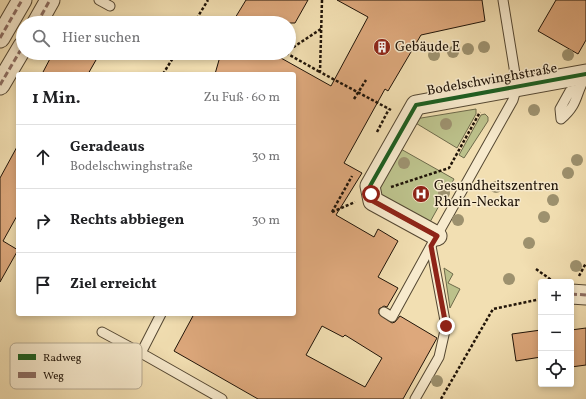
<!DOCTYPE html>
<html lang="de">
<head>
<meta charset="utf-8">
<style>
  :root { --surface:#fff; --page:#f6f6f6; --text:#202124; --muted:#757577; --line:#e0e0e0 }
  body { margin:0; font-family:Vollkorn,serif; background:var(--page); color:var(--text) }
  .controls { position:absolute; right:12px; bottom:12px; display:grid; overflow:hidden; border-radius:4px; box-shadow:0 2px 6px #0003 }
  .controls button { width:36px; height:36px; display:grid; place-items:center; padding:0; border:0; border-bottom:1px solid var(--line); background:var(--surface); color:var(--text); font:20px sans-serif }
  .stop { position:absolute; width:12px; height:12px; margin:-9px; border:3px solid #8f2418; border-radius:50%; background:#fff }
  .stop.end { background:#8f2418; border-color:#fff; box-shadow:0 1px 4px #0008 }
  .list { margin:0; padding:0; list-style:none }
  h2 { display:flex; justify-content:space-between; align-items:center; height:52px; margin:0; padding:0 16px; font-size:17px }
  h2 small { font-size:13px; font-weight:400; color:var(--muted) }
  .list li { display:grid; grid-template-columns:26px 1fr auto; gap:12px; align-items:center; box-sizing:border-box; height:64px; padding:0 16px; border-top:1px solid var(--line) }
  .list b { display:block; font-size:15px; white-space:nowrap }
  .list p { margin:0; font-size:13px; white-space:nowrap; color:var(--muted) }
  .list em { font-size:13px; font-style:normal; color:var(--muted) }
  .icon { flex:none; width:22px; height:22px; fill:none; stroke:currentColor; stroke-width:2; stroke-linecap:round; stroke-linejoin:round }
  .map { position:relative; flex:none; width:586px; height:399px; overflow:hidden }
  .search { position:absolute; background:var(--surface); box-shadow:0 2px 6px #0003; left:16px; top:16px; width:280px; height:44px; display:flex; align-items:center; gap:10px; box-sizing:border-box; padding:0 14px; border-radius:22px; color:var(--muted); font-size:15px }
  .panel { position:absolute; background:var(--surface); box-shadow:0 2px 6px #0003; left:16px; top:72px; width:280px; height:244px; border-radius:4px }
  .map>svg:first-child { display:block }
</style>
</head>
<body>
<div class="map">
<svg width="586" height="399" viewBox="0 0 586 399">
  <rect width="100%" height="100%" fill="#f2dfb2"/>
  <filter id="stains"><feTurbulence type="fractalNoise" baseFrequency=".005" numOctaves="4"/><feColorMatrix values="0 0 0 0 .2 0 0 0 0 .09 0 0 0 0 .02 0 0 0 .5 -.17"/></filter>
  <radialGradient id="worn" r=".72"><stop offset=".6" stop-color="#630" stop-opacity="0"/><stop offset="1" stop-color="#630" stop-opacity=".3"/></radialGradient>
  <!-- green -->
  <path fill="#bcc18b" stroke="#6e6a4a" d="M476,109V114L457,148L414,122L415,119Z
    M485,114L488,117V121L464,158L459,155L481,115Z
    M399,148L454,179L430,222L384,200L379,192L380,181Z
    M444,268L453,274L448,283L460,289L450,308Z"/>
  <!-- building -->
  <path fill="#dda87c" stroke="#201408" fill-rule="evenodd" d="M246,0H308L295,23H232Z
    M337,0H482L485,21L421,35L388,91L385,89L344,163L362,173L336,215L374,237L378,229L398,241L378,277L398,288L387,307L384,306L379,309V314L392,323L395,322L400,316L437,338L403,399H258L174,351L194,314H294V74H215L221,53H272L331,86L368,17ZM322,326L343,337L345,335L382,358L365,387L306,355Z
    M556,0H586V40L578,54L538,31Z
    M53,53H100L88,74H42Z
    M18,145V214L3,241L18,250L0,282V178Z
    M586,328V365L571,367V330Z
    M541,330V357L516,361L512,334Z"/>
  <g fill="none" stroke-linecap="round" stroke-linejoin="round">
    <defs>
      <path id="service" d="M99,0L110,6
        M561,119C579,104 575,94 586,76
        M561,119L560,109L570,91L578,89
        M384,312L392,317L431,246
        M161,314L141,353L222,399
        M102,332L141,353
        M415,399L439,357L446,326L431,246L513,100L517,86L503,0"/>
      <path id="minor" d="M37,23L50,0
        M0,38L22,0
        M0,85L23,46
        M437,236L373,201L370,186L416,105L586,74
        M571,294L586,295"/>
    </defs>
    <!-- service casing -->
    <use href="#service" stroke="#544732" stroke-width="11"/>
    <!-- minor casing -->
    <use href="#minor" stroke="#544732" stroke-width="21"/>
    <!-- path -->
    <path stroke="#201408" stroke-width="2.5" stroke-dasharray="3 2" stroke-linecap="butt" d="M322,0L320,72L391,110
      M194,23L208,0
      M289,50L321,29
      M286,53L320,72
      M163,74L176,53
      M354,99L366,80
      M377,132L389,109
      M391,187L449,168L480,112
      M332,212L355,202
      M332,212L352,176
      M536,269L554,282
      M579,276L586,263
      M441,399L493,309L541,299"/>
    <!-- service -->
    <use href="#service" stroke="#f7eacd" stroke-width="9"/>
    <!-- minor -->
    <use href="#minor" stroke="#f7eacd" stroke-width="19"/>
    <!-- quiet -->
    <path stroke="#8d6e63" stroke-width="3" stroke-dasharray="6 3" stroke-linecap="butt" d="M37,23L50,0
      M0,38L22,0
      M0,85L23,46
      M571,294L586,295"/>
    <defs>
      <path id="cycleway" d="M437,236L373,201L370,186L416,105L586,74"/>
    </defs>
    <!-- cycleway casing -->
    <use href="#cycleway" stroke="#f7eacd" stroke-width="6"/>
    <!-- cycleway -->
    <use href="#cycleway" stroke="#1b5e20" stroke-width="4"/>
  </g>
  <!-- trees -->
  <g fill="#9d916e">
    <circle cx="484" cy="47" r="6"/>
    <circle cx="468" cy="49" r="6"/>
    <circle cx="453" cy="52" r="6"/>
    <circle cx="434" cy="55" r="6"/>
    <circle cx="568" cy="55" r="6"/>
    <circle cx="534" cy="110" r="6"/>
    <circle cx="446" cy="124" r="6"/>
    <circle cx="577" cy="160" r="6"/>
    <circle cx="404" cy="163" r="6"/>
    <circle cx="568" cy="173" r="6"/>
    <circle cx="496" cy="187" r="6"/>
    <circle cx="444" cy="193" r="6"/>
    <circle cx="553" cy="200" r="6"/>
    <circle cx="544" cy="217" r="6"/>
    <circle cx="458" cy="220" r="6"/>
    <circle cx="529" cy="243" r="6"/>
    <circle cx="576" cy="266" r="6"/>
    <circle cx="509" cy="279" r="6"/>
    <circle cx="437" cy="381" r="6"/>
  </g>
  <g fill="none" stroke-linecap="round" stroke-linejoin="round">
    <!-- route -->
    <path stroke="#8f2418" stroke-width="5" d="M371,194L373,201L437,236L431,246L446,326"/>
  </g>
  <!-- icons -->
  <defs>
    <symbol id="building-disc" viewBox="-11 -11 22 22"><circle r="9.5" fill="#8f2418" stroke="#f7eacd"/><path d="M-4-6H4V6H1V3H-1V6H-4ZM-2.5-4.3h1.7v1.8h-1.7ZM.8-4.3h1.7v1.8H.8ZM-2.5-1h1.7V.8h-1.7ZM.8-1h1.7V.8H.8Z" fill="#fff"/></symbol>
    <symbol id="hospital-disc" viewBox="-11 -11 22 22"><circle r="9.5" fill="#8f2418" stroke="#f7eacd"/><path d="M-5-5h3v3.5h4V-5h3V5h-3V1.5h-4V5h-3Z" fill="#fff"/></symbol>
  </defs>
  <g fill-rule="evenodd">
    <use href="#building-disc" x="372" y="37" width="20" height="20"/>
    <use href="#hospital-disc" x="411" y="184" width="20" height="20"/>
  </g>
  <g text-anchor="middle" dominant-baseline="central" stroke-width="3" stroke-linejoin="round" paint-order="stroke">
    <!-- poi labels -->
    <g font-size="14" fill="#201408" stroke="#f7eacd" text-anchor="start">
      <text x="395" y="47">Gebäude E</text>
      <text x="434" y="186">Gesundheitszentren<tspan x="434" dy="16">Rhein-Neckar</tspan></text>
    </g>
    <!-- street labels -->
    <g font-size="14" fill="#201408" stroke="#f7eacd">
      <text transform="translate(492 80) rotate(-10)">Bodelschwinghstraße</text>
    </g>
  </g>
  <!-- legend -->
  <rect x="10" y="343" width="132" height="46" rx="6" fill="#f7eacd" stroke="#b6aa92" stroke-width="1"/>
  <rect x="18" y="354" width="18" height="6" fill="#1b5e20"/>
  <rect x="18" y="372" width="18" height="6" fill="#8d6e63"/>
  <g font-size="11" fill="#201408">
    <text x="43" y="361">Radweg</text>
    <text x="43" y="379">Weg</text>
  </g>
  <rect width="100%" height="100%" filter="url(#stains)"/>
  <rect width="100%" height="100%" fill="url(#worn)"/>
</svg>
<div class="controls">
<button>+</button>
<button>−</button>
<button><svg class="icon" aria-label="locate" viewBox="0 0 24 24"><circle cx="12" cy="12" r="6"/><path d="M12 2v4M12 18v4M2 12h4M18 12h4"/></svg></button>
</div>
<div class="stop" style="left:371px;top:194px"></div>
<div class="stop end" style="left:446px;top:326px"></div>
<div class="search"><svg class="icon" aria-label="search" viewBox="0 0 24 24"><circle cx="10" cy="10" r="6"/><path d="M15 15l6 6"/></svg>Hier suchen</div>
<section class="panel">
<h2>1 Min.<small>Zu Fuß · 60 m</small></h2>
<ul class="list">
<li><svg class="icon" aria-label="ahead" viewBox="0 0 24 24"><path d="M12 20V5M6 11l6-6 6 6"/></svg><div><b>Geradeaus</b><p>Bodelschwinghstraße</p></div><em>30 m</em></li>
<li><svg class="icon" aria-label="right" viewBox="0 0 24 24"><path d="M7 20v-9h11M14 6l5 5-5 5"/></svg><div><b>Rechts abbiegen</b></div><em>30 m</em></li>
<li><svg class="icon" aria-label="arrive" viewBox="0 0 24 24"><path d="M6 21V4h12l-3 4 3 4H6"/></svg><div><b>Ziel erreicht</b></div></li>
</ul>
</section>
</div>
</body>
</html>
